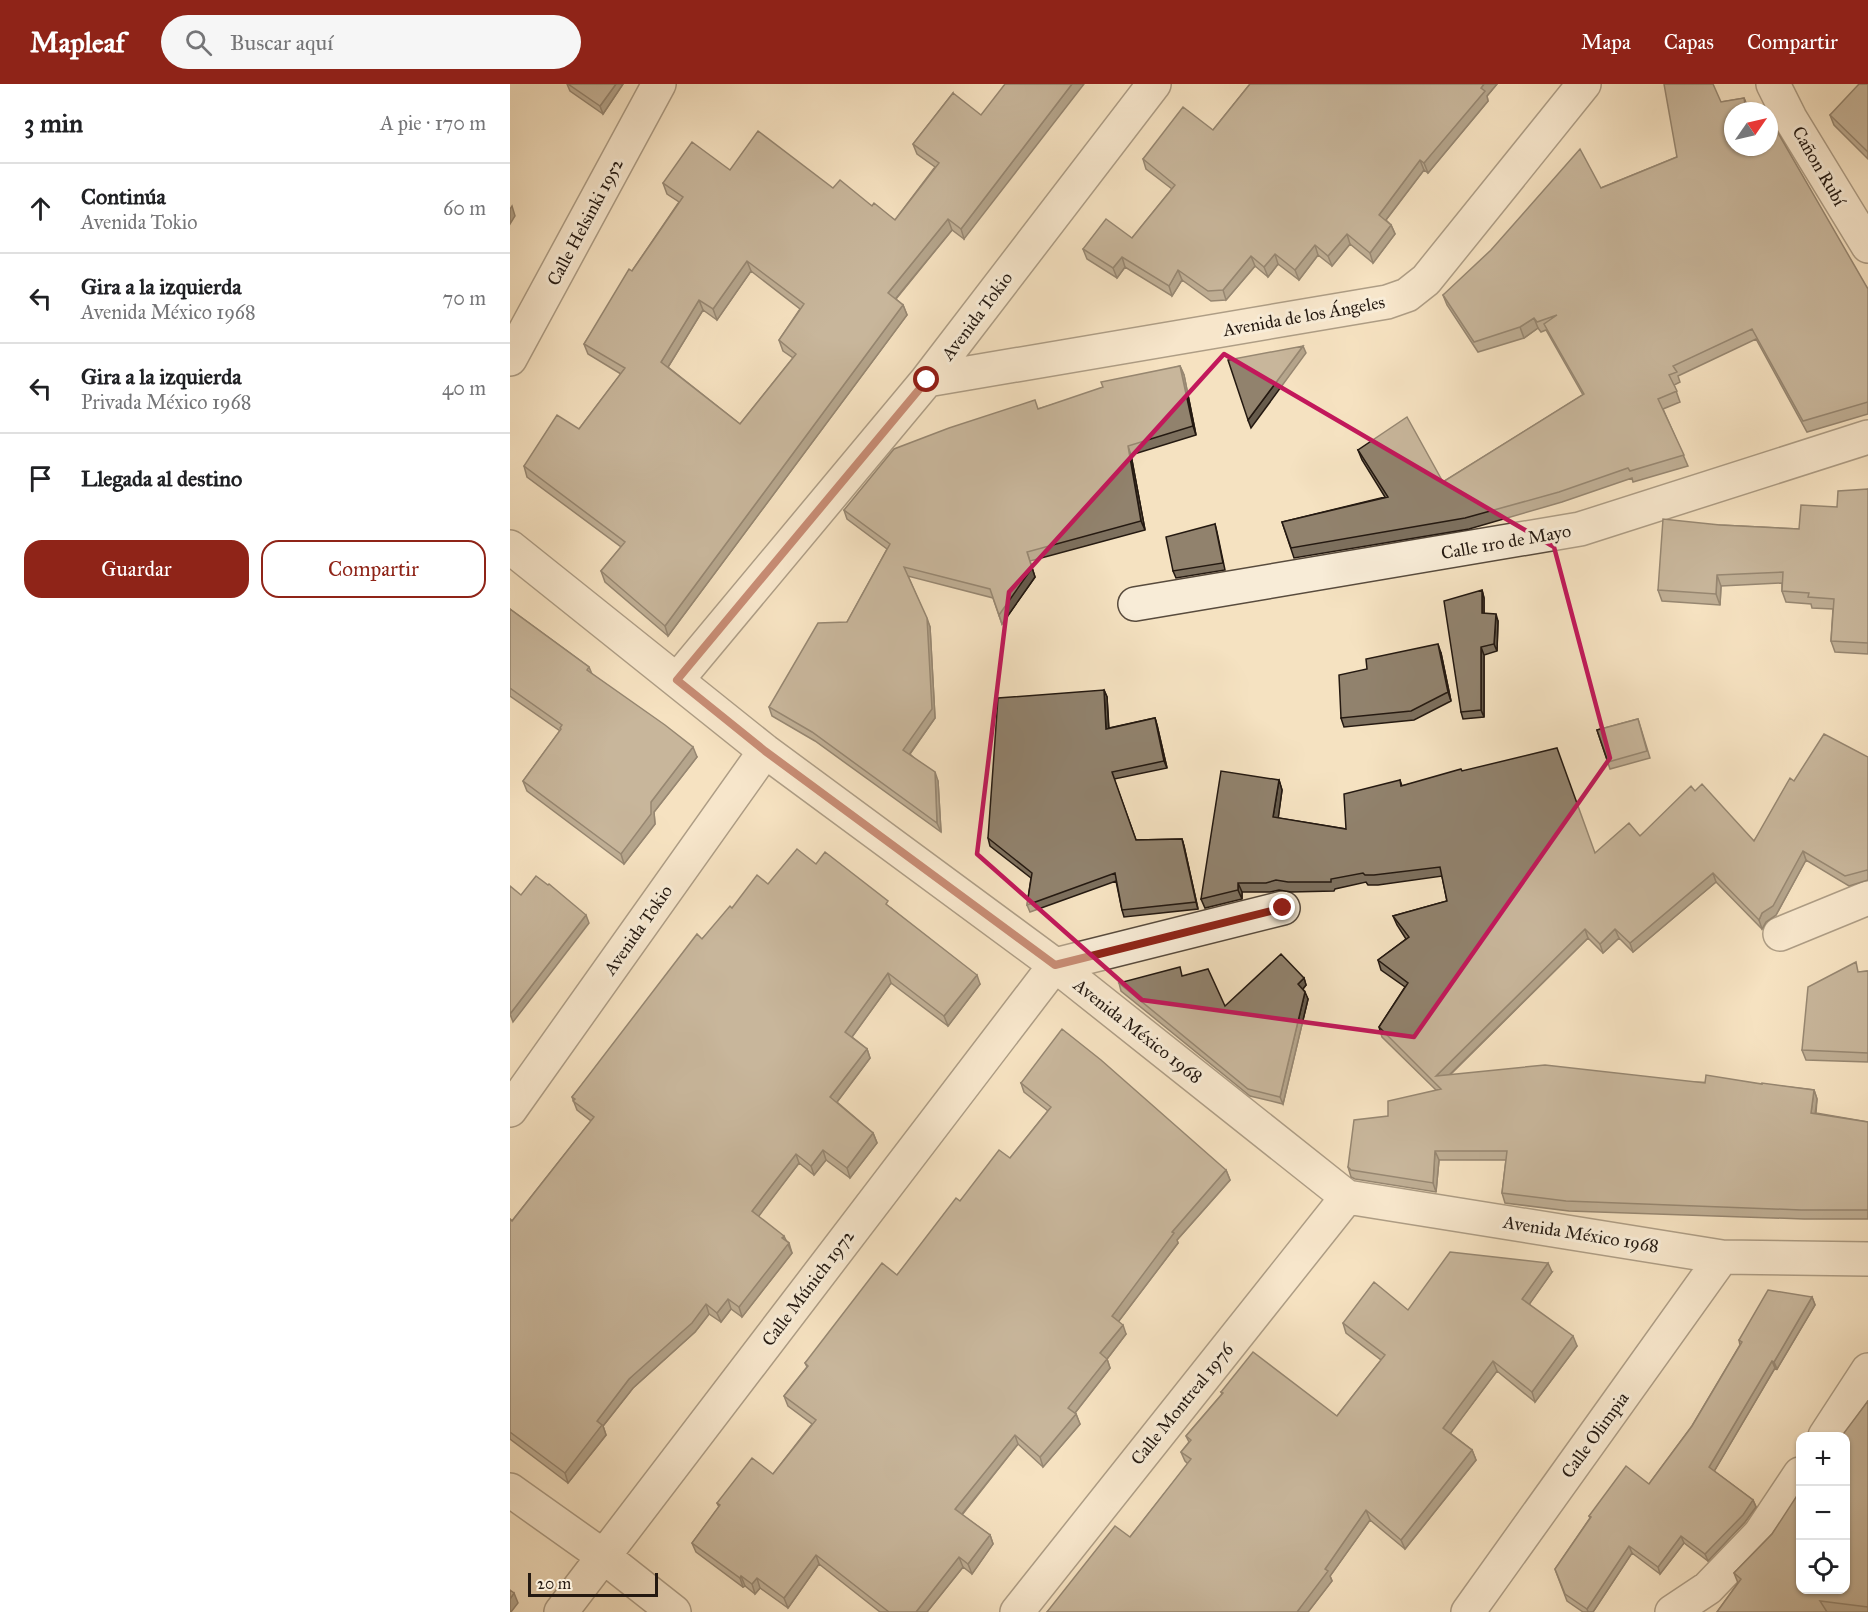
<!DOCTYPE html>
<html lang="es">
<head>
<meta charset="utf-8">
<style>
  :root { --surface:#fff; --page:#f6f6f6; --text:#202124; --muted:#757577; --line:#e0e0e0; --accent:#8f2418 }
  body { margin:0; font-family:"IM FELL Great Primer",serif; background:var(--page); color:var(--text) }
  .controls { position:absolute; right:18px; bottom:18px; display:grid; overflow:hidden; border-radius:12px; box-shadow:0 2px 4px #0004 }
  .controls button { width:54px; height:54px; display:grid; place-items:center; padding:0; border:0; border-bottom:2px solid var(--line); background:var(--surface); color:var(--text); font:30px sans-serif }
  .compass { position:absolute; left:1214px; top:18px; width:54px; height:54px; border-radius:50%; background:var(--surface); box-shadow:0 2px 4px #0004; rotate:56deg }
  .scale { position:absolute; left:18px; bottom:15px; width:130px; box-sizing:border-box; padding-left:6px; border:3px solid #241911; border-top:0; font-size:16px; line-height:21px; white-space:nowrap; color:#241911; -webkit-text-stroke:4px #f8ecd7; paint-order:stroke }
  .stop { position:absolute; width:18px; height:18px; margin:-14px; border:4px solid #8f2418; border-radius:50%; background:#fff }
  .stop.end { background:#8f2418; border-color:#fff; box-shadow:0 2px 6px #0008 }
  .list { margin:0; padding:0; list-style:none }
  h2 { display:flex; justify-content:space-between; align-items:center; height:78px; margin:0; padding:0 24px; font-size:26px }
  h2 small { font-size:20px; font-weight:400; color:var(--muted) }
  .list li { display:grid; grid-template-columns:39px 1fr auto; gap:18px; align-items:center; box-sizing:border-box; height:90px; padding:0 24px; border-top:2px solid var(--line) }
  .list b { display:block; font-size:22px; white-space:nowrap }
  .list p { margin:0; font-size:20px; white-space:nowrap; color:var(--muted) }
  .list em { font-size:20px; font-style:normal; color:var(--muted) }
  .actions { display:flex; gap:12px; padding:18px 24px }
  .actions a { flex:1; padding:14px 0; border:2px solid var(--accent); border-radius:18px; text-align:center; font-size:21px; color:var(--accent) }
  .actions .main { background:var(--accent); color:#fff }
  .icon { flex:none; width:33px; height:33px; fill:none; stroke:currentColor; stroke-width:2; stroke-linecap:round; stroke-linejoin:round }
  .map { position:relative; flex:none; width:1358px; height:1528px; overflow:hidden }
  header { display:flex; align-items:center; gap:36px; box-sizing:border-box; height:84px; padding:0 30px; background:var(--accent); color:#fff }
  header strong { font-size:28px }
  nav { display:flex; gap:33px; margin-inline-start:auto; font-size:21px }
  .search { width:420px; height:54px; background:var(--page); display:flex; align-items:center; gap:15px; box-sizing:border-box; padding:0 21px; border-radius:33px; color:var(--muted); font-size:22px }
  main { display:flex }
  aside { flex:1; background:var(--surface) }
  .map>svg:first-child { display:block }
</style>
</head>
<body>
<header>
<strong>Mapleaf</strong>
<div class="search"><svg class="icon" aria-label="search" viewBox="0 0 24 24"><circle cx="10" cy="10" r="6"/><path d="M15 15l6 6"/></svg>Buscar aquí</div>
<nav><a>Mapa</a><a>Capas</a><a>Compartir</a></nav>
</header>
<main>
<aside>
<h2>3 min<small>A pie · 170 m</small></h2>
<ul class="list">
<li><svg class="icon" aria-label="ahead" viewBox="0 0 24 24"><path d="M12 20V5M6 11l6-6 6 6"/></svg><div><b>Continúa</b><p>Avenida Tokio</p></div><em>60 m</em></li>
<li><svg class="icon" aria-label="left" viewBox="0 0 24 24"><path d="M17 20v-9H6M10 6l-5 5 5 5"/></svg><div><b>Gira a la izquierda</b><p>Avenida México 1968</p></div><em>70 m</em></li>
<li><svg class="icon" aria-label="left" viewBox="0 0 24 24"><path d="M17 20v-9H6M10 6l-5 5 5 5"/></svg><div><b>Gira a la izquierda</b><p>Privada México 1968</p></div><em>40 m</em></li>
<li><svg class="icon" aria-label="arrive" viewBox="0 0 24 24"><path d="M6 21V4h12l-3 4 3 4H6"/></svg><div><b>Llegada al destino</b></div></li>
</ul>
<div class="actions"><a class="main">Guardar</a><a>Compartir</a></div>
</aside>
<div class="map">
<svg width="1358" height="1528" viewBox="0 0 1358 1528">
  <rect width="100%" height="100%" fill="#f5e2c1"/>
  <filter id="stains"><feTurbulence type="fractalNoise" baseFrequency=".00333" numOctaves="4"/><feColorMatrix values="0 0 0 0 .2 0 0 0 0 .09 0 0 0 0 .02 0 0 0 .5 -.17"/></filter>
  <radialGradient id="worn" r=".72"><stop offset=".6" stop-color="#630" stop-opacity="0"/><stop offset="1" stop-color="#630" stop-opacity=".3"/></radialGradient>
  <g fill="none" stroke-linecap="round" stroke-linejoin="round">
    <defs>
      <path id="minor" d="M1263,0L1280,34L1358,162
        M0,275L149,0
        M417,296L877,218L897,211L916,196L1074,0
        M0,463L255,667L545,881L837,1113L1212,1173L1358,1175
        M625,520L1070,445L1358,353
        M167,596L417,296L644,0
        M1270,850L1358,814
        M0,1026L255,667
        M1315,1352L1358,1286
        M0,1406L93,1472L164,1528
        M51,1528L545,881L773,824
        M507,1528L837,1113
        M958,1528L1212,1173
        M1162,1528L1198,1504L1250,1450L1290,1390"/>
    </defs>
    <!-- minor casing -->
    <use href="#minor" stroke="#584b3d" stroke-width="36"/>
    <!-- minor -->
    <use href="#minor" stroke="#f8ecd7" stroke-width="33"/>
  </g>
  <!-- wall -->
  <path fill="#7d705e" stroke="#241911" stroke-width="1.5" fill-rule="evenodd" d="M57,0H113L93,30L60,7Z
    M740,0H987L977,12L978,17L918,89L914,86L876,136L881,141L885,150L863,179L840,160L822,182L808,171L789,196L768,180L758,193L745,182L716,216L701,217L672,196L662,212L615,183L607,194L577,175L573,165L622,154L662,105L636,85L633,75L703,46Z
    M1358,0V75L1324,41L1320,31Z
    M443,9L454,155L442,146L386,215L393,221L397,231L158,552L95,498L91,487L111,463L17,393L14,382L69,345L111,290L78,270L74,260L122,187L169,118L157,110L153,99L220,86L323,104L362,122L385,136L425,83L407,70L403,60ZM241,187L290,225L269,256L273,267L283,274L230,340L158,283L193,226L207,236Z
    M1234,14L1239,27H1223L1358,205V330L1297,348L1246,255L1168,292L1170,298L1164,301L1170,318L1153,325L1178,382L1123,398L1122,394L1052,418L959,445L784,474L772,438L875,413L852,376L848,366L933,398L1073,311L1036,246L1031,248L1028,244L1014,254L968,268L937,221L933,211L1091,104L1167,73L1211,18Z
    M670,282L674,291L686,351L621,371L635,446L520,477L525,493L492,540L483,514L398,492L420,543L425,634L400,670L428,697L431,748L305,657L262,632L259,623L337,538L377,465L337,435L334,426L528,325Z
    M1358,405V570L1325,568L1321,557L1323,525L1302,524L1301,520L1276,518L1272,507V499L1211,502L1210,521L1152,517L1148,506L1210,441L1289,445Z
    M705,440L707,448L715,486L666,494L663,487Z
    M972,506L974,514V530L988,537L987,567L974,571V633L953,635L951,628Z
    M0,525L79,583L82,590L187,673L144,728L145,740L114,780L17,707L13,697L50,647L0,612Z
    M931,569L941,617L904,636L834,643L831,634Z
    M594,606L597,613L599,644L645,634L647,641L657,684L604,695L626,756L672,755L674,762L688,825L614,833L612,826L606,797L520,828L517,821L521,794L480,762L478,754Z
    M1128,635L1140,674L1100,685L1087,646Z
    M1358,673V796L1339,802L1296,776L1266,831L1256,838L1252,845L1206,798L1123,868L1109,854L1093,869L1078,854L940,991L1252,1000L1304,1006L1307,1015L1306,1029L1358,1038V1135H1294L1059,1127L995,1119L992,1109L996,1076H929L926,1108L845,1095L841,1093L838,1083L878,1032L926,1006L872,953L869,943L895,903L871,886L868,876L896,855L887,841L883,832L937,817L932,792L868,801H858L856,798L825,805L824,807L781,808L769,806L760,808H732V815L695,824L691,815L769,696L772,706L768,734L836,745L890,696L892,702L952,687L1085,769L1130,752L1185,707L1244,757L1284,697Z
    M306,780L381,824L470,900L438,942L381,899L342,953L357,965L360,974L327,1018L363,1049L367,1059L340,1094L316,1076L304,1091L289,1079L248,1132L279,1159L282,1169L232,1233L221,1225L211,1238L199,1230L185,1248L123,1304L93,1342L96,1351L58,1399L0,1355V1135L2,1137L81,1037L67,1026L62,1013L192,855L222,824L258,800Z
    M1358,887V978L1296,976L1292,966L1349,888Z
    M673,892L715,922L794,894L796,901L793,905L798,915L773,1020L740,1012L611,907L609,899Z
    M511,999L716,1086L720,1096L667,1156L668,1159L608,1238L616,1250L597,1275L600,1284L565,1329L566,1330L570,1340L533,1383L508,1360L452,1431L480,1451L483,1460L462,1490L453,1483L417,1528H370L309,1480L278,1524L250,1504L245,1510L235,1502L233,1503L186,1468L182,1459L209,1423L207,1419L263,1390L302,1340L278,1322L274,1312L297,1283L295,1279L387,1191L450,1117L500,1074L538,1027L514,1008Z
    M1042,1188L1019,1220L1067,1262L1025,1318L987,1287L940,1349L962,1366L966,1376L895,1465L860,1436L820,1492L822,1497L798,1528H537L620,1453L678,1380L675,1377L671,1368L679,1358L676,1352L712,1310L711,1308L827,1332L871,1276L836,1249L833,1239L898,1226Z
    M1302,1213L1305,1221L1267,1285L1265,1284L1204,1387L1243,1416L1246,1423L1235,1438L1198,1477L1174,1459L1150,1490L1122,1469L1083,1528H1073L1057,1517L1045,1485L1080,1434L1079,1432L1139,1400L1182,1342L1230,1261L1229,1256Z
    M1358,1317V1528H1207L1228,1499L1224,1489L1262,1450Z"/>
  <!-- shaded-wall -->
  <path fill="#665b4c" stroke="#241911" stroke-width="1.5" d="M106,0H113L93,30L90,22Z
    M562,0H574L454,155L451,145Z
    M974,0H987L977,12L978,17L918,89L914,79Z
    M1234,14L1238,24L1239,27H1236Z
    M910,76L914,86L872,141L869,131Z
    M2,122L5,132L0,140V125Z
    M438,135L442,146L382,219L378,209Z
    M881,141L885,150L863,179L860,169Z
    M837,150L840,160L822,182L818,172Z
    M805,161L808,171L789,196L785,186Z
    M765,170L768,180L758,193L754,183Z
    M741,172L745,182L716,216L713,206Z
    M612,173L615,183L607,194L603,184Z
    M237,177L241,187L207,236L203,225Z
    M668,186L672,196L662,212L659,202Z
    M189,216L193,226L155,288L151,278Z
    M393,221L397,231L158,552L155,542Z
    M1024,234L1028,244L1014,254L1010,243Z
    M793,262L796,269L741,344L738,336Z
    M670,282L674,291L686,351L683,342Z
    M618,362L621,371L635,446L631,437Z
    M517,468L525,493L492,540L489,531Z
    M1207,491L1211,502L1210,521L1206,510Z
    M972,506L974,514V537L972,529Z
    M986,530L988,537L987,567L984,560Z
    M417,534L420,543L425,634L396,675L393,666Z
    M928,560L931,569L941,617L938,608Z
    M971,563L974,571V633L971,626Z
    M594,606L597,613L599,652L596,645Z
    M645,634L647,641L657,684L654,677Z
    M183,663L187,673L144,728L145,740L114,780L111,770L141,718Z
    M425,688L428,697L431,748L427,739Z
    M769,696L772,706L767,743L763,733Z
    M672,755L674,762L688,825L686,818Z
    M1293,767L1296,776L1266,831L1256,838L1252,845L1249,836L1252,829Z
    M1203,789L1206,798L1123,868L1120,859Z
    M728,799L732,808V815L728,806Z
    M76,831L79,839L3,938L0,930Z
    M1075,845L1078,854L929,1001L926,992Z
    M1105,845L1109,854L1093,869L1090,860Z
    M378,889L381,899L339,957L335,948Z
    M467,891L470,900L438,942L434,932Z
    M794,894L796,901L791,907L788,900Z
    M795,908L798,915L773,1020L770,1013Z
    M357,965L360,974L324,1022L320,1013Z
    M1304,1006L1307,1015L1304,1038L1301,1029Z
    M363,1049L367,1059L340,1094L337,1084Z
    M313,1066L316,1076L304,1091L301,1082Z
    M925,1067L929,1076L926,1108L923,1099Z
    M286,1070L289,1079L245,1137L242,1127Z
    M716,1086L720,1096L667,1156L668,1159L605,1242L602,1232L662,1148Z
    M274,1152L282,1169L232,1233L229,1223Z
    M1038,1179L1042,1188L1016,1225L1012,1215Z
    M1302,1213L1305,1221L1267,1285L1264,1278Z
    M218,1215L221,1225L211,1238L207,1229Z
    M196,1220L199,1230L185,1248L123,1304L93,1342L96,1351L58,1399L55,1389L87,1337L119,1295Z
    M613,1241L616,1250L597,1275L600,1284L561,1334L558,1324L590,1269Z
    M1063,1252L1067,1262L1025,1318L1022,1308Z
    M983,1277L987,1287L937,1354L933,1344Z
    M1262,1277L1265,1284L1202,1391L1199,1383Z
    M566,1330L570,1340L533,1383L530,1373Z
    M505,1351L508,1360L448,1435L445,1425Z
    M962,1366L966,1376L895,1465L891,1456Z
    M1243,1416L1246,1423L1235,1438L1198,1477L1195,1470Z
    M856,1426L860,1436L820,1492L822,1497L798,1528H787L815,1485Z
    M480,1451L483,1460L462,1490L458,1480Z
    M1171,1452L1174,1459L1150,1490L1148,1483Z
    M1119,1462L1122,1469L1083,1528H1078L1077,1525Z
    M306,1471L309,1480L278,1524L274,1514Z
    M449,1473L453,1483L417,1528H406Z
    M231,1492L235,1502L233,1503L230,1494Z
    M247,1494L250,1504L245,1510L242,1500Z
    M4,1509L8,1519L1,1528H0V1515Z"/>
  <!-- building -->
  <path fill="#91826d" stroke="#241911" stroke-width="1.5" fill-rule="evenodd" d="M58,0H106L90,22Z
    M495,0H562L451,145L438,135L378,209L393,221L155,542L91,487L115,458L14,382L47,331L69,345L115,284L74,260L119,185L122,187L173,113L153,99L182,58L220,86L248,47L323,104L330,96L362,122L364,119L385,136L429,79L403,60L443,9L471,31ZM237,177L294,220L269,256L286,270L230,340L151,278L189,216L203,225Z
    M740,0H974L971,4L975,7L914,79L910,76L869,131L881,141L860,169L837,150L818,172L805,161L785,186L765,170L754,183L741,172L713,206L698,207L668,186L659,202L612,173L603,184L573,165L596,135L622,154L665,101L633,75L673,23L703,46Z
    M1154,0H1203L1211,18L1234,14L1236,27H1223V63H1259V38L1261,37L1358,205V318L1293,337L1242,245L1163,282L1167,288L1159,291L1167,307L1148,315L1174,371L1120,387L1118,384L1049,408L955,434L781,464L772,438L878,413L848,366L897,333L933,398L1074,310L1034,240L1047,231L1027,238L1024,234L1010,243L964,258L933,211L981,166L1070,65L1091,104L1167,73Z
    M1349,0H1358V68L1320,31Z
    M793,262L738,336L718,276Z
    M670,282L683,342L618,362L631,437L517,468L522,484L489,531L480,505L394,483L417,534L422,625L393,666L425,688L427,739L302,648L259,623L308,539L337,538L380,460L334,426L384,365L439,344L525,316L528,325L593,303L591,298Z
    M1358,405V559L1321,557L1324,515L1298,513L1299,509L1272,507L1273,488L1207,491L1206,510L1148,506L1153,435L1210,441L1289,445L1291,421L1327,423L1328,407Z
    M705,440L713,479L663,487L656,453Z
    M972,506V529L986,530L984,560L971,563V626L951,628L934,517Z
    M0,525L79,583L77,586L155,641L183,663L141,718V730L111,770L13,697L51,645L50,644L52,641L0,604Z
    M928,560L938,608L901,627L831,634L829,591L857,585L856,575Z
    M594,606L596,645L645,634L654,677L602,688L626,756L672,755L686,818L612,826L605,789L517,821L522,789L478,754L488,614Z
    M1128,635L1137,667L1098,678L1087,646Z
    M1314,650L1358,673V787L1357,786L1335,792L1293,767L1263,822L1252,829L1249,836L1203,789L1120,859L1105,845L1090,860L1075,845L926,992L1035,981L1195,999L1196,991L1252,1000V999L1304,1006L1301,1029L1358,1038V1126H1291L1056,1117L992,1109L997,1067H925L923,1099L841,1086L838,1083L844,1036L878,1032V1017L931,1005L869,943L898,899L868,876L899,853L883,832L937,817L930,783L864,791H855L853,789L821,795V798H778L766,796L756,799H728V806L691,815L711,687L769,696L763,733L836,745L834,710L890,696L891,702L951,685L952,687L1047,664L1085,769L1119,739L1130,752L1181,702L1185,707L1192,700L1244,757L1280,694L1284,697Z
    M287,765L306,780L315,768L378,817L376,820L467,891L434,932L378,889L335,948L357,965L320,1013L363,1049L337,1084L313,1066L301,1082L286,1070L242,1127L274,1152L272,1154L279,1159L229,1223L218,1215L207,1229L196,1220L182,1239L119,1295L87,1337L92,1341L55,1389L0,1348V1135L2,1137L84,1033L63,1017L65,1015L62,1013L187,850L192,855L220,822L222,824L247,791L258,800Z
    M26,792L38,801L39,800L76,831L0,930V802L11,811Z
    M771,870L794,894L788,900L795,908L770,1013L738,1005L609,899L670,883L672,892L698,885L715,922Z
    M1346,878L1348,888L1358,887V969L1292,966L1298,903Z
    M552,945L591,976L716,1086L662,1148L664,1149L602,1232L613,1241L590,1269L597,1275L558,1324L566,1330L530,1373L505,1351L445,1425L480,1451L458,1480L449,1473L406,1528H379L306,1471L274,1514L247,1494L242,1500L231,1492L230,1494L182,1459L210,1421L207,1419L242,1374L263,1390L306,1336L274,1312L298,1282L295,1279L372,1179L387,1191L446,1114L450,1117L489,1066L500,1074L541,1023L511,999Z
    M940,1168L1038,1179L1012,1215L1063,1252L1022,1308L983,1277L933,1344L962,1366L891,1456L856,1426L815,1485L818,1487L787,1528H537L605,1442L620,1453L681,1375L671,1368L681,1356L676,1352L713,1309L711,1308L743,1268L827,1332L875,1271L833,1239L864,1198L898,1226Z
    M1258,1206L1302,1213L1264,1278L1262,1277L1199,1383L1243,1416L1233,1431L1195,1470L1171,1452L1148,1483L1119,1462L1077,1525L1055,1510L1045,1485L1081,1433L1079,1432L1116,1382L1139,1400L1182,1342L1232,1258L1229,1256Z
    M1358,1317V1523L1310,1517L1317,1528H1207L1231,1495L1224,1489L1262,1450L1290,1407V1506H1335V1353H1331Z
    M0,1506L4,1509L0,1515Z"/>
  <g fill="none" stroke-linecap="round" stroke-linejoin="round">
    <!-- route -->
    <path stroke="#8f2418" stroke-width="8" d="M417,296L167,596L255,667L545,881L773,824"/>
  </g>
  <!-- marked area -->
  <path d="M0 0H1358V1528H0ZM714,270L1044,463L1100,674L904,953L632,916L467,770L499,508Z" fill="#f5e2c1" fill-opacity=".55" fill-rule="evenodd"/>
  <path fill="none" stroke="#c2185b" stroke-width="4.5" stroke-linejoin="round" d="M714,270L1044,463L1100,674L904,953L632,916L467,770L499,508Z"/>
  <g text-anchor="middle" dominant-baseline="central" stroke-width="6" stroke-linejoin="round" paint-order="stroke">
    <!-- street labels -->
    <g font-size="18" fill="#241911" stroke="#f8ecd7">
      <text transform="translate(1309 82) rotate(60)">Cañon Rubí</text>
      <text transform="translate(75 138) rotate(-62)">Calle Helsinki 1952</text>
      <text transform="translate(467 232) rotate(-53)">Avenida Tokio</text>
      <text transform="translate(794 232) rotate(-10)">Avenida de los Ángeles</text>
      <text transform="translate(996 458) rotate(-10)">Calle 1ro de Mayo</text>
      <text transform="translate(128 846) rotate(-55)">Avenida Tokio</text>
      <text transform="translate(628 947) rotate(38)">Avenida México 1968</text>
      <text transform="translate(1071 1150) rotate(9)">Avenida México 1968</text>
      <text transform="translate(298 1204) rotate(-53)">Calle Múnich 1972</text>
      <text transform="translate(672 1320) rotate(-51)">Calle Montreal 1976</text>
      <text transform="translate(1085 1351) rotate(-54)">Calle Olimpia</text>
    </g>
  </g>
  <rect width="100%" height="100%" filter="url(#stains)"/>
  <rect width="100%" height="100%" fill="url(#worn)"/>
</svg>
<div class="controls">
<button>+</button>
<button>−</button>
<button><svg class="icon" aria-label="locate" viewBox="0 0 24 24"><circle cx="12" cy="12" r="6"/><path d="M12 2v4M12 18v4M2 12h4M18 12h4"/></svg></button>
</div>
<svg class="compass" viewBox="-18 -18 36 36"><path d="M0-13l5 13h-10z" fill="#e53935"/><path d="M0 13l5-13h-10z" fill="#757577"/></svg>
<div class="scale">20 m</div>
<div class="stop" style="left:417px;top:296px"></div>
<div class="stop end" style="left:773px;top:824px"></div>
</div>
</main>
</body>
</html>
